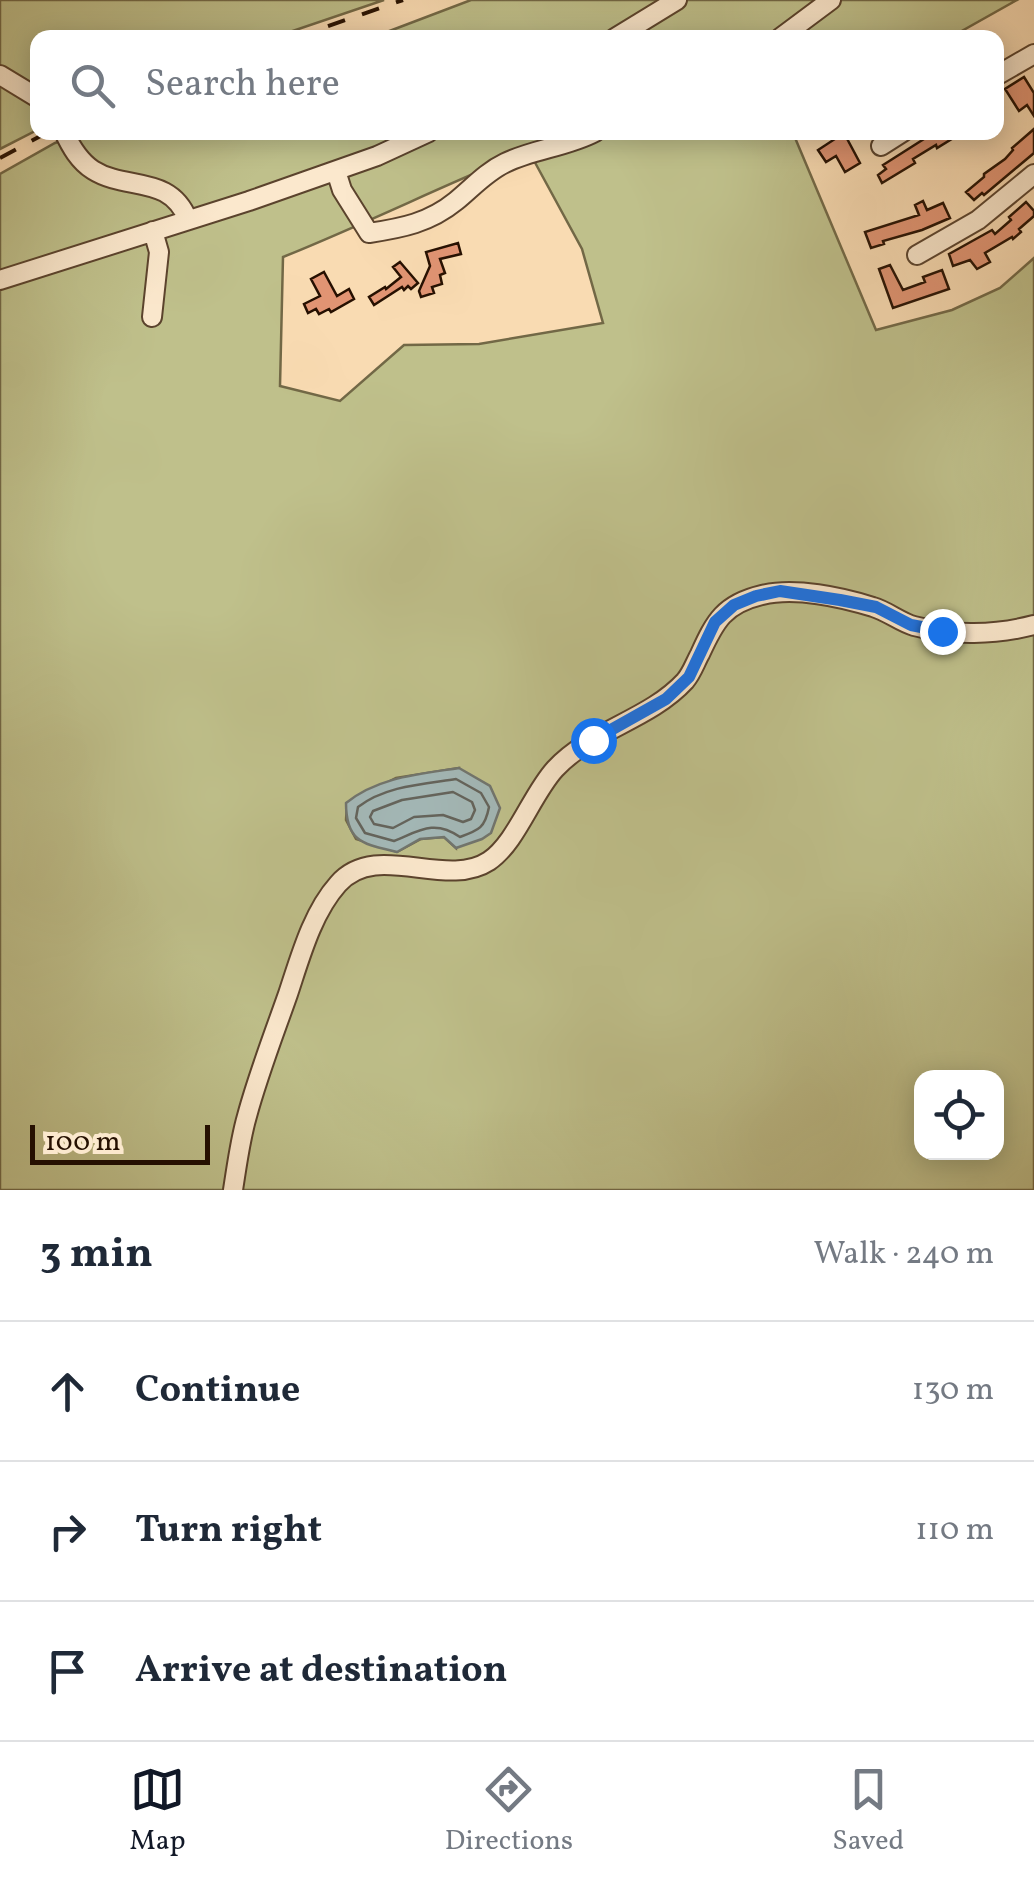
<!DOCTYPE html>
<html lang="en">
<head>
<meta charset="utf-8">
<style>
  :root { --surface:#fff; --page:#f6f6f7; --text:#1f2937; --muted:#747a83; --line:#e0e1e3; --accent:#111827 }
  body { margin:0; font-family:Vollkorn,serif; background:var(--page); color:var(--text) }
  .controls { position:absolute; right:30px; bottom:30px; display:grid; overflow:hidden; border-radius:20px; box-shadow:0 5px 25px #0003 }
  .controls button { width:90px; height:90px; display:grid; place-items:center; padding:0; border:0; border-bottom:2px solid var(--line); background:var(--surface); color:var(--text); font:50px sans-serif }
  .scale { position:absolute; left:30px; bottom:25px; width:180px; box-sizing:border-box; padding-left:10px; border:5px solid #261001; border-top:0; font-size:28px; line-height:35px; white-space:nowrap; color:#261001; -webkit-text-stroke:8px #fbe8cd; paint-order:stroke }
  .stop { position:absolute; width:30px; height:30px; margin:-22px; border:8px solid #1a73e8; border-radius:50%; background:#fff }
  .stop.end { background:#1a73e8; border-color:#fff; box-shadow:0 2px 10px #0008 }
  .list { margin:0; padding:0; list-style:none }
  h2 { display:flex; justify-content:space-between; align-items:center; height:130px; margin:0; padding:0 40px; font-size:42px }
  h2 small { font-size:32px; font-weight:400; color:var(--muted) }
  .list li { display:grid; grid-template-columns:65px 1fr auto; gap:30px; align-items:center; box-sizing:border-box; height:140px; padding:0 40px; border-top:2px solid var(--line) }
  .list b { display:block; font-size:38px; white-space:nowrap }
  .list em { font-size:32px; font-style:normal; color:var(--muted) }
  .icon { flex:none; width:55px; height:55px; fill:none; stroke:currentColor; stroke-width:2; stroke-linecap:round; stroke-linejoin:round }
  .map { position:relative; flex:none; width:1034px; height:1190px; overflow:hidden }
  .search { position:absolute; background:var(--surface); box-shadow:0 5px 25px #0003; left:30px; right:30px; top:30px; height:110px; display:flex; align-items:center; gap:25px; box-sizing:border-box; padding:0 35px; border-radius:20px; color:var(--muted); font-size:38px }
  .sheet { height:550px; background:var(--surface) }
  nav { display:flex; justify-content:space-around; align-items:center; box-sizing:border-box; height:140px; border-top:2px solid var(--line); background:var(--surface); font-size:28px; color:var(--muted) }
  nav a { display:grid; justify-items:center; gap:5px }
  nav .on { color:var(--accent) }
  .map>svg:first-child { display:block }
</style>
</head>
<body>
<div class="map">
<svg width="1034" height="1190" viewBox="0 0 1034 1190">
  <rect width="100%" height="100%" fill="#f9dbb2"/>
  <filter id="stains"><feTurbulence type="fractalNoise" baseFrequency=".002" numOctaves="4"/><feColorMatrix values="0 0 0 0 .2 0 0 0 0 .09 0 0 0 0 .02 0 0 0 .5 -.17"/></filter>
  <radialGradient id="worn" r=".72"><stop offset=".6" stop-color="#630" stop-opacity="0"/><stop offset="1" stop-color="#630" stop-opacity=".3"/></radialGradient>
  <!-- green -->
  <path fill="#bfc08b" stroke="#726846" stroke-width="2.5" fill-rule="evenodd" d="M0,0H384L275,37L38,38L37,130L0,149Z
    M471,0H1017L951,37L371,38Z
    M83,133H793L876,330L952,310L1000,288L1034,258V1190H0V174L55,143ZM525,152L532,157L582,249L603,323L479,344L404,345L340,401L280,386L283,257C365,224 444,185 525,152ZM459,768L456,848L444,837L421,839L397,852L356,839L346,820L347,803L396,778ZM922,1078H996V1152H922Z"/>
  <!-- water -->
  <path fill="#a3b8b7" stroke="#71756e" stroke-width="2.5" d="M459,768L490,786L500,808L491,833L482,839L456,848L444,837L420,839L397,852C364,844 346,843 346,803C378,777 420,774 459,768Z"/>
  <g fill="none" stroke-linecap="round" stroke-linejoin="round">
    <!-- shore -->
    <path stroke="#64645c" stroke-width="2.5" d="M456,779L481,793L489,807C485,828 479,830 460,837C434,819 419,831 394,841L365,833L356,818L358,807C385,786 423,784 456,779Z
      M453,792L472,802L475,810L471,819L463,822L443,815L414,817L393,828L374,824L370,817L373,811L402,800Z"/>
  </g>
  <!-- building -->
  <path fill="#e19473" stroke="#261001" stroke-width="2.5" d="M1024,77L1034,93V116L1027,105L1019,111L1005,89Z
    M1034,129V153L984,195L982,193L974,200L966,192L984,177V174L1005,159L1013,150L1012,148Z
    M935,132H963L937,148L936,145L913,159L915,163L882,183L878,175L886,169L883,165Z
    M844,133L860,163L845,172L836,156L826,162L818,150Z
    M923,201L927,210L943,203L950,218L922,230L883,241L884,244L871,248L865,232L919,215L915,205Z
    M1026,202L1034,211V216L1019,229L1021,232L1013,239L1012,237L985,253L990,262L977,269L970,260L953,266L949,254L992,230L995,234L1011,220L1009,217Z
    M458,243L461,254L440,259L445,273L440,275L442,284L432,287L434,293L421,297L419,291L430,266L426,252Z
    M400,262L418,283L411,289L408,286L404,290L402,287L374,305L369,297L385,287L386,289L401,277L393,267Z
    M890,265L903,290L925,282L923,277L942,270L949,289L893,308L879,269Z
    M324,272L337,296L349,289L354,299L331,312L329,309L319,314L316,309L308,313L304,304L320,296L311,279Z"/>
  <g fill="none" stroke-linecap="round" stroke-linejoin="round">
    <defs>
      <path id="minor" d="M615,38L677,0
        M780,38L831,0
        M0,75L38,98
        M996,76L1034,54
        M64,132C71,147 79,161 93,170C126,191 170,174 188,220
        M881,146L903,132
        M336,171L342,190L369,233C402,228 429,223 456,201C472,188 486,172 505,163C533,149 567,147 595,132
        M917,255L978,220L1034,174
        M0,280L249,201L377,156L429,132
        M152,317L159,252L153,231
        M233,1190C237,1165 240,1140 247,1116C258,1075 274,1034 288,994C300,958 312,913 338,884C376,840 445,890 489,861C516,843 532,794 555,769C591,730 649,720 685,681C692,673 695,663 700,654C715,621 724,604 762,595C795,587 841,597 873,607C887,611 900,622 914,626C952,636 996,635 1034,625"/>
    </defs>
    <!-- minor casing -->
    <use href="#minor" stroke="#5b432d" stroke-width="22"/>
    <!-- minor -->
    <use href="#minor" stroke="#fbe8cd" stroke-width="18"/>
    <!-- rail -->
    <path stroke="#261001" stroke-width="4" stroke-dasharray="18 18" stroke-linecap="butt" d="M294,38L403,0
      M0,158L48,132"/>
  </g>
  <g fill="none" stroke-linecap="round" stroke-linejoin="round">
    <!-- route -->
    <path stroke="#1a73e8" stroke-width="12" d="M593,740L666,699L689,677L715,622L734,605L756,596L780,591L840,600L876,607L911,625L942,631"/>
  </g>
  <rect width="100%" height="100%" filter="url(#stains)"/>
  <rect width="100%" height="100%" fill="url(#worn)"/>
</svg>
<div class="controls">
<button><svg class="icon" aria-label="locate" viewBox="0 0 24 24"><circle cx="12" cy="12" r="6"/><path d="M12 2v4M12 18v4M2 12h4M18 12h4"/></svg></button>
</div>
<div class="scale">100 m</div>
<div class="stop" style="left:593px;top:740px"></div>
<div class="stop end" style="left:942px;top:631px"></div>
<div class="search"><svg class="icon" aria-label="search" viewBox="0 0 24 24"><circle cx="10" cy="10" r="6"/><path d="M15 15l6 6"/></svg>Search here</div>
</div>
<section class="sheet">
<h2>3 min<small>Walk · 240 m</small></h2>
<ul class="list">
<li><svg class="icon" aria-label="ahead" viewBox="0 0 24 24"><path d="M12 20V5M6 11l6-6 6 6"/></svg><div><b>Continue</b></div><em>130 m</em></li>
<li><svg class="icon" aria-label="right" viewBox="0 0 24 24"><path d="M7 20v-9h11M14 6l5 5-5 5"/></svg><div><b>Turn right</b></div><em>110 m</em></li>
<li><svg class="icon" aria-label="arrive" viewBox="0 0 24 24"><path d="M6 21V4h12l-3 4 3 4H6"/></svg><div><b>Arrive at destination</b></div></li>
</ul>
</section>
<nav>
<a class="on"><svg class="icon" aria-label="map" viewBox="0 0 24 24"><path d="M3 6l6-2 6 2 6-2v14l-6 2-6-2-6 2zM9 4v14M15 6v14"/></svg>Map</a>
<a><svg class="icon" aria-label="directions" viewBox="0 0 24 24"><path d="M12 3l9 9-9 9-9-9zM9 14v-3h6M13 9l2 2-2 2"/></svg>Directions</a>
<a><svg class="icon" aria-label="saved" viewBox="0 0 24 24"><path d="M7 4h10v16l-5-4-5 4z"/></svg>Saved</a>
</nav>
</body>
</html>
